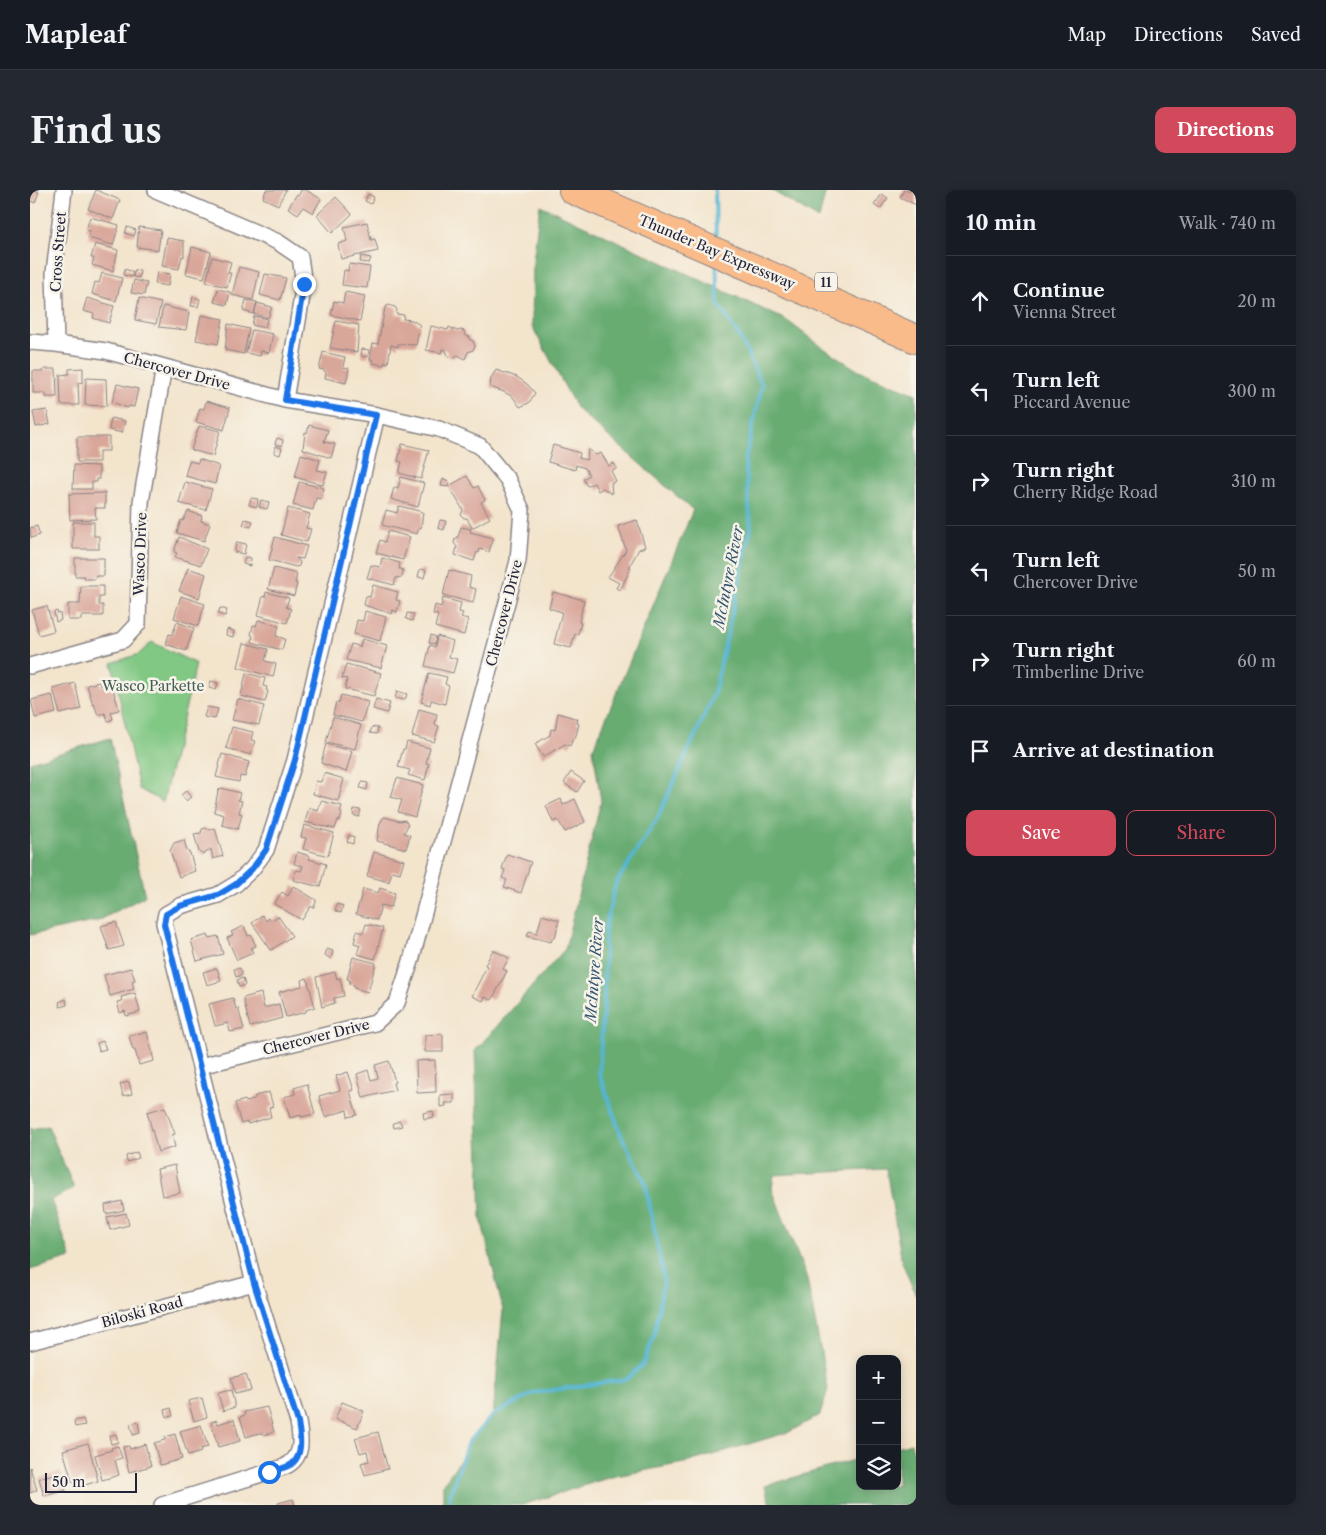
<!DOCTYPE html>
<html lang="en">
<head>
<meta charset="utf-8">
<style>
  :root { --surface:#171b24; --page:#242831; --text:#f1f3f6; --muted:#9ea1a6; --line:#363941; --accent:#d1495b }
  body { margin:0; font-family:"Libre Caslon Text",serif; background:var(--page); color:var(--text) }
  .controls { position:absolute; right:15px; bottom:15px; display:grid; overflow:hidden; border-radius:10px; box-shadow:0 2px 12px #0003 }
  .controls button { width:45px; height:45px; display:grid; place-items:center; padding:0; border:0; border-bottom:1px solid var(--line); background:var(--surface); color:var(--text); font:25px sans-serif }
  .scale { position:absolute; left:15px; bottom:12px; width:92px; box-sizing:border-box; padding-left:5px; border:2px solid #22223b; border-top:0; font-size:14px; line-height:18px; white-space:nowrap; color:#22223b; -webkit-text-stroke:4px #f7f3e8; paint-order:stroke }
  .stop { position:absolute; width:15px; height:15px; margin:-11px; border:4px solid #1a73e8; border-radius:50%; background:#fff }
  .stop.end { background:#1a73e8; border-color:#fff; box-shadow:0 1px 5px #0008 }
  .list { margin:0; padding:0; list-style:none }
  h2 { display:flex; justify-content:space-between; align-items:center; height:65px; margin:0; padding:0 20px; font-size:21px }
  h2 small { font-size:16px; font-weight:400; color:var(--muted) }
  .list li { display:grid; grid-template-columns:32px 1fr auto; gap:15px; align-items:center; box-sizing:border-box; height:90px; padding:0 20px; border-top:1px solid var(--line) }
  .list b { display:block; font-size:19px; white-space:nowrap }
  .list p { margin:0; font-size:16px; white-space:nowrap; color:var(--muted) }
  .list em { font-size:16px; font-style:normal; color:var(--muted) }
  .actions { display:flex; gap:10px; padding:15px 20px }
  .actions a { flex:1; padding:11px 0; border:1px solid var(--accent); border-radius:10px; text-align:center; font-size:18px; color:var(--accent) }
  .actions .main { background:var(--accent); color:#fff }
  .icon { flex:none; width:28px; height:28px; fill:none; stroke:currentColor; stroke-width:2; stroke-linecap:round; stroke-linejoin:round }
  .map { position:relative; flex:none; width:886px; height:1315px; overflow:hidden; border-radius:10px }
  header { display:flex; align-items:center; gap:30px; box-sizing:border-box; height:70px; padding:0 25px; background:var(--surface); border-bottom:1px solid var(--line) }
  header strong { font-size:24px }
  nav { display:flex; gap:28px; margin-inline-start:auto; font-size:18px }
  .intro { display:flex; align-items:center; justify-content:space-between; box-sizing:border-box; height:120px; padding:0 30px }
  h1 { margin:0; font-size:35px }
  .button { padding:12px 22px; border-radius:10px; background:var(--accent); color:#fff; font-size:18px; font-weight:700 }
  main { display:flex; gap:30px; padding:0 30px }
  aside { flex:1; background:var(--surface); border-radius:10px; box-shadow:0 2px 12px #0003 }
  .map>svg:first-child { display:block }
</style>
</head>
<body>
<header>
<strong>Mapleaf</strong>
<nav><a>Map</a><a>Directions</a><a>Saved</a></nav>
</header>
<div class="intro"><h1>Find us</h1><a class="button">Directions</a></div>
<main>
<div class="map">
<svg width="886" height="1315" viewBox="0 0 886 1315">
  <rect width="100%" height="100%" fill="#f7f3e8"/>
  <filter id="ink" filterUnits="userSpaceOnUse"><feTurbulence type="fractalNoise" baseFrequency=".02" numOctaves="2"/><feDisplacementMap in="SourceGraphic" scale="10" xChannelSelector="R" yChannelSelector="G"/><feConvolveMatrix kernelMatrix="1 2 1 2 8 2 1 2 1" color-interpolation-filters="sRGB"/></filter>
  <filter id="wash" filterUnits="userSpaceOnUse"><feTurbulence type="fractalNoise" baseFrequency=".0096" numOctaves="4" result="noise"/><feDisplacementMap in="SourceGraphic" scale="20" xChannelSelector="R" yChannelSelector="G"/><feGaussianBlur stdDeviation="1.12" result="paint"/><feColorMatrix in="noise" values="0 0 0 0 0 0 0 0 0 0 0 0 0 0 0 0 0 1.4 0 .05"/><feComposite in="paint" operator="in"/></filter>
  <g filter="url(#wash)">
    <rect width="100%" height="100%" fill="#f3e4cc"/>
    <!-- green -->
    <path fill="#81c884" stroke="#527560" d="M122,452L166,474L133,612L109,599L82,473L109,464Z"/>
    <!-- forest -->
    <path fill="#68ac72" stroke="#456756" d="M741,0H796L789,29Z
      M510,15L756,130L795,159L829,181L886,204V1106L872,1072L856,979L744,985L742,999L777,1089L798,1199L790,1225L759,1242L659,1272L581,1287L492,1315H410L413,1312V1294L433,1266L438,1252L463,1225L473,1120L451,1029L445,861L535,759L571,611L563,559L663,320L547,219L502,136L503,71Z
      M80,548L115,706L68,731L0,745V572Z
      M18,936L44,998L21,1010L41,1068L0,1080V939Z
      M881,1253L886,1271V1315H740L735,1296L830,1268V1296H867V1257Z"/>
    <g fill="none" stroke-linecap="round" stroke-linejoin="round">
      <!-- stream -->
      <path stroke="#54b5d3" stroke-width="4" d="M685,0L686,50
        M419,1315V1308L438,1252L463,1225L504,1203L597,1189L613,1174L624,1147L634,1089L615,992L591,945L569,883L574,810L575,738L586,693L627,629L684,504L721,338L715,270L732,195L711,149L688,114L686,72"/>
    </g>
    <g id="blocks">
      <!-- building -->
      <path fill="#d9a69a" d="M0,0H8L7,2H9L5,13L0,11Z
        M66,0L90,10L83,29L58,19Z
        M236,0H256L248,15L233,8Z
        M271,0H276L291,9L283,23L273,17L268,24L258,18L267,4L269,5Z
        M874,0H886V15L870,7Z
        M338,4L344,7L341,14L335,11Z
        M852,4L858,8L850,19L844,15Z
        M306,7L322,24L302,43L287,25Z
        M60,27L89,35L83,55L58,48L60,41L56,40Z
        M337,32L341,50L345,49L348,61L311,69L308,54L317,51L314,37Z
        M97,37L106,40L104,46L95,43Z
        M109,37L131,40L128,60L107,57Z
        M137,48L154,51V67L152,66L149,79L132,76Z
        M65,54L88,60L83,81L62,75L64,68H61Z
        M162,57L181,62L174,88L156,84Z
        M331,66L341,68L339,73L330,72Z
        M182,67L201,72L198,83H201L197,97L176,92Z
        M319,74L340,77L337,98L312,95L314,80L318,81Z
        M209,77L229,82L223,110L202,105Z
        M95,79L103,82L102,87L93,85Z
        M105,80L110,81L109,88L103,87Z
        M127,82L140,84L138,96L125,94Z
        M72,83L92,88L86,111L62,104L65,92L69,93Z
        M235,84L256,88L250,110L230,105Z
        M104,90L117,93L114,105L101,103Z
        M188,99L200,102L197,115L184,112Z
        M315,102L335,106L330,131L301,125L304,111L313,113Z
        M163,107L170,109L168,117L161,116Z
        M57,108L84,116L79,133L63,128L64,124L53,121Z
        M109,108L131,113L126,134L105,130Z
        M216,110L227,112L224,124L213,121Z
        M227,113L242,117L238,128L224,124Z
        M358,115L365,117L367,120L366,124L374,125L373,129L382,130L390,135L386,155L368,154V157L361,155L358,173L355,172L354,175L342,173L343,170L340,169L343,153L348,154L355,118Z
        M133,116L159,122L156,140L129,137Z
        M171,125L193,129L188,154L166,150Z
        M224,126L237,129L235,138L222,135Z
        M306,131L329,135L327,162L300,158Z
        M198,134L219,139L214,164L195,160Z
        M401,136L418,140L419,137L427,141L431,140L434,141L435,145L440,147L439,149L443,151L445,156L443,160L438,162L435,169L428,165L423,168L418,166L416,160L412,159L411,163L396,160Z
        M222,140L243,144L239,163L231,161L230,166L216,163Z
        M332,159L339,160L338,167L331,166Z
        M293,162L315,167L313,177L319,178L316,193L295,188L296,183L294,180L289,179Z
        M53,178V192L48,193L49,215H31L30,185L39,184V179Z
        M14,179H26L27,207H16V203H3V181H14Z
        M466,180L487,187L497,194L505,203L499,213L490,217L483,207L474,202L460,197L461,188Z
        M56,188L76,189L77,216L55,215Z
        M87,194L108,199L104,217L99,216L98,218L82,212Z
        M176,211L200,218L194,240L166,232L170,218L174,219Z
        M17,220L20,234L6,237L3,222Z
        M81,228L95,231L92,243L79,240Z
        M279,235L298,240L294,252L305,254L301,268L273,259L275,242L277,243Z
        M169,236L190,241L183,266L161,260Z
        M47,247H79V261H69V272H47Z
        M247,248L253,250L252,256L245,254Z
        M372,254L399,260L391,289L369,283L372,272L368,271Z
        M523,255L550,263L549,268L557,270L558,259L566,265L571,263L579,276L584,273L587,278L581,281L586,291L581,293L582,304L573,298L568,301L564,293L557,296L553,289L559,285L555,278L546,275L545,280L518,272Z
        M245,256L252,258L250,265L244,263Z
        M271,264L290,270L287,280L297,282L293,295L265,287Z
        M169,269L189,276L185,294L155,286L159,271L168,273Z
        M44,275L69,276V289H66V292H62V299H43Z
        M437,286L444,298L448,296L455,310L451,312L460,328L442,338L437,328H434L431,325L433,320L419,296Z
        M371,287L394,293L388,317L361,309L364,297L368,298Z
        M413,289L419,291L418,297L411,296Z
        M155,292L182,299L176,320L149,313Z
        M269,292L294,298L291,309L286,308L283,320L263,315Z
        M75,303V318H65L66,329L40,330L39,304Z
        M221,308L228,309L227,317L219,315Z
        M231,310L239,312L237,319L229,317Z
        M369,316L393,322L391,338H389L387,344L352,335L356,320L367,323Z
        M258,318L280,324L276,338L281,339L277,352L251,345Z
        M158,321L172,326L171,331L180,334L174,351L147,343L151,330L153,331Z
        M215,329L223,331L221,337L213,335Z
        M410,330L416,331L414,340L408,338Z
        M607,330L615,357L609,359L599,377L601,378L590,400L586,398L589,393L578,387L596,360L588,336Z
        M43,332H64V346H69V359H43Z
        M7,336L10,345L1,348L0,338Z
        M431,337L441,339L440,342L463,348L459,362L450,359L449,363L447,362L444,371L425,365L427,357L424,353L425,349L428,347Z
        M358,341L380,347L373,370L346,363L350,350L355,352Z
        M149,347L177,359L171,375L145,367L147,363L144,362Z
        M245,347L277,356L273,369L266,368L270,372L269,376L266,377L239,370Z
        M207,352L216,354L214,364L204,362Z
        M215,367L221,368L220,376L213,374Z
        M45,368H74V386H66L64,389H55L54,386H45Z
        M352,368L370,373L369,379H372L373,382L372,387L366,388L364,395L337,388L341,375L350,377Z
        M158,378L176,384L169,408L149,401Z
        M244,378L267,384L265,393H267L264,406L238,399Z
        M390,379L396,380L394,388L388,387Z
        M419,380L441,386L439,397L446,399L443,413L413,405Z
        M343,395L368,402L366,410L370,411L367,422L363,420L362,424L334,415L336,406L340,407Z
        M51,396H73V407H69V415H73V426H51V430H38V414H50Z
        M236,402L259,408L256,417L261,419L257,433L228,425L233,406L235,407Z
        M523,402L554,410L549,432L551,433L548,444H545L541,458L524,454L532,422L519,418Z
        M151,406L175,414L168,436L144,428Z
        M413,408L431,413L429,422L433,423L431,427L438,429L434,445L405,437L408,425L403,424L405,415L411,417Z
        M17,416L24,441L9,445L2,420Z
        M190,418L197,420L195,426L188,424Z
        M27,421L28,424L30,423L31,430L26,432L24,422Z
        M335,421L356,427L350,451L324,444L327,430L333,431Z
        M377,423L384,424L382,431L376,429Z
        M228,430L249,436L246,446L255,449L252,460L222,452L223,446L221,445L223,435L226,436Z
        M147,432L164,438L156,461L136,454L139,444L142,445Z
        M197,439L204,441L203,447L196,445Z
        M401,445L406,447L405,454L399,453Z
        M407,446L423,451L419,467L427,469L423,483L395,476L400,455L405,457Z
        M332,449L357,456L351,478L316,470L321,454L330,457Z
        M214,453L238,459L235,471L246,474L243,487L208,477Z
        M316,474L351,483L344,506L315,499L317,489L312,488Z
        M216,483L235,488L233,496L237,497L236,500L238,501L235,512L211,506Z
        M399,483L417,487L415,494L419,496L418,499L415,514L401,510L400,515L391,512Z
        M181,491L188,493L186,500L179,498Z
        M69,492L71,496L74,495V497L82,495L89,520L81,522L83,529L78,531L75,523L68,525L64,514L63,515L57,495Z
        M45,493L51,519L30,524L23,499Z
        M367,501L377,504L375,510L365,508Z
        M22,505L26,523L5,528L1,510Z
        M311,505L338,512L332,532L303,525L306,512L309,513Z
        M208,509L234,516L229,535L202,530Z
        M346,509L360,513L357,523L343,519Z
        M177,517L188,519L185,529L174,527Z
        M389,519L407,524L405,535L409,536L404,552L382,546Z
        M528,523L548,529L547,533L549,534L545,549L543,548L540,556L535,554L513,567L505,554L520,545L521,539L525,540Z
        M303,527L331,535L325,559L296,552Z
        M202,537L223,542L221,550L225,551L221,565L196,558Z
        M342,537L348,538L347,544L340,543Z
        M377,552L400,558L396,573L399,574L395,590L378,585L380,580L368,577L373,559H375Z
        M296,554L322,561L316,582L291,573Z
        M192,564L219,572L215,587L210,586L209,592L186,587Z
        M541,582L554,591L547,602L534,593Z
        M294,583L314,589L308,611L283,604L286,591L291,592Z
        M367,588L393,595L385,627L368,622L372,610L361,607Z
        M332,592L338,593L337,600L330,598Z
        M191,598L210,603L208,610L212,611L209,623L212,624L208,639L192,635L194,625L184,622L188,601Z
        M156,601L161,607L156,611L151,605Z
        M531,609L533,615L545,609L555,632L535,642L528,630L523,632L516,616Z
        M291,611L312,616L310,622L312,623L310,631L308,630L305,639L275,632L279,618L288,621Z
        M324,619L331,620L329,627L323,625Z
        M354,627L370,631L375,630L378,635L374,643L380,645L376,659L347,651L350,633Z
        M274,635L304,643L298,666L273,659L276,648L271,647Z
        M176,638L179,640L185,638L193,666L183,669L181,659L173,665L169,662L164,644L171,643L172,639Z
        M319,645L324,647L323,654L317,652Z
        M154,650L157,661L160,663L165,681L149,687L140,661L144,653Z
        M267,662L280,666L279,669L296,674L290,697L263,690L266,680L271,681L273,676L264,674Z
        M344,662L374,670L370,683L362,681L359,692L337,686Z
        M477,664L501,672L491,703L474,697L477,690L472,688L475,680L472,679Z
        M263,696L286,710V712L284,717H280L272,730L244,714L252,702L258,706Z
        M350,698L365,703L361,717L351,715L347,730L326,724L333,699L348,703Z
        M307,714L313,716L311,723L305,721Z
        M232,725L236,731L239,728L241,731L248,726L262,746L241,760L222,733Z
        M512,725L529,730L525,748L523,747L521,752L497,746L499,741L507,743Z
        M86,732L94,756L79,760L71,736Z
        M336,734L353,738L345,769L327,764L330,755L324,753L327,741L333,743Z
        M214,736L218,746L221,745L226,756L221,758L223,763L207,770L197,748L203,745L201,742Z
        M178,745L179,748L188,746L193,764L167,771L161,750Z
        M297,759L303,761L301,769L295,765Z
        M463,760L479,768L473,779L477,781L462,810L455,807L453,811L442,806L457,776L455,775Z
        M323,767L346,773L338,802L324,798V795L319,794L320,790L317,789Z
        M101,778L105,790L102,791L104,799L80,806L74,785Z
        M187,778L191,791L177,795L173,782Z
        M210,778L212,785L206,787L204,779Z
        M305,782L307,789L310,788L314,806L304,808L305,813L292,817L286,787Z
        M213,788L215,795L209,797L207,790Z
        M277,788L285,817L276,820V822L256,827L249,802L272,796L271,790Z
        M105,803L110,822L96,826L95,821L90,823L87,812L92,811L91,807Z
        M231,803L234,818L249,814L252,828L220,837L213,808Z
        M203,808L206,819L208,818L214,839L200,842L198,833L185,836L179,814Z
        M36,809L37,815L30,817L29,812Z
        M117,842L124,871L109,875L105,860H103L99,846Z
        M413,844V862H395V845Z
        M73,851L76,859L69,861L67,853Z
        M405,870L406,902L387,903L386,871Z
        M359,871L365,892L363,893L365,900L333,908L327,884L338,880L341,890L348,888L345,875Z
        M318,882L324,900L320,901L327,925L318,927L317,920L295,927L289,906L310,900L306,886Z
        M99,892L102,904L93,906L90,894Z
        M277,894L285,924L271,927V925L260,928L254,907L265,904L264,898Z
        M239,902L243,916L239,918L241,927L218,934L217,932L211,934L205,913L215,910L216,912L220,911L225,908V906Z
        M424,904V913H415L416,916L410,917V905Z
        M135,917L145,944L142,945L145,957L128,962L117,922Z
        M403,921L404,927L394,929L393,923Z
        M370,931L372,936L364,938L363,933Z
        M107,962L109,968L97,972L96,966Z
        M145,975L150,1003L132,1006L127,979Z
        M92,1011L94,1020L76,1024L75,1015Z
        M96,1023L99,1035L80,1040L77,1027Z
        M216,1184L221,1200L205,1204L201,1188Z
        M201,1200L205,1217L193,1221L188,1203Z
        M172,1208L177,1227L164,1231L158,1211Z
        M312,1212L334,1221L327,1238L305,1229Z
        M237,1217L244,1242L234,1245L233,1243L230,1244L229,1243L216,1247L210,1227L215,1225L214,1222Z
        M141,1218L143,1226L137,1227L135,1220Z
        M53,1229L55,1235L45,1237L44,1231Z
        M204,1229L210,1251L188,1257L181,1232L187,1230L188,1234Z
        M108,1232L110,1243L103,1245L100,1234Z
        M171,1235L178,1257L170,1259L171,1262L158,1266L150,1241Z
        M348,1242L358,1279L335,1285L331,1273L339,1271L337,1261L330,1263L325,1248Z
        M86,1244L88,1252L81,1254L79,1246Z
        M145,1244L152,1269L130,1275L124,1253L135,1250V1247Z
        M58,1253L68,1291L55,1295L53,1288L45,1293L42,1291L33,1260Z
        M115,1254L121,1276L99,1282L93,1257L99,1256L100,1259Z
        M88,1256L92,1268L85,1270L89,1285L72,1290L65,1265L82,1260L81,1258Z
        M0,1277L7,1300L0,1303Z
        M31,1282L36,1300L14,1306L9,1288Z
        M263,1309L265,1315H248V1313Z"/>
    </g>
  </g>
  <g filter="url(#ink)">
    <use href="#blocks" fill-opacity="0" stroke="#8a8384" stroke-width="1"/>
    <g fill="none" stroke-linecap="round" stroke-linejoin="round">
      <defs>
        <path id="street" d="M126,0L248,52L270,67L274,94L255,210
          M0,152L26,154L76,161L255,210L347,225L409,239L450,256L478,290L492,320L488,371L381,771L367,813L345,833L170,876
          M26,154L24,83L34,0
          M0,476L93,450L108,434L111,312L134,177
          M0,1152L224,1093
          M132,1315L254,1277C274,1268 271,1250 268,1232L224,1093L134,733L136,724L150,716L188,705L206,694L222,679L236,660L265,570L347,225"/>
        <path id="highway" d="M543,0L886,149"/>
      </defs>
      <!-- street casing -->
      <use href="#street" stroke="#8a8384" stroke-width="18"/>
      <!-- highway casing -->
      <use href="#highway" stroke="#8a8384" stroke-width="30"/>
      <!-- street -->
      <use href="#street" stroke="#fff" stroke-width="15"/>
      <!-- highway -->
      <use href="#highway" stroke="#fabb8b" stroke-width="28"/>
    </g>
  </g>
  <g fill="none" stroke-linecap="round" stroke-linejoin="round" filter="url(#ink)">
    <!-- route -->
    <path stroke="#1a73e8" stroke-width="6" d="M239,1282C246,1280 256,1278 262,1274C274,1264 270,1245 268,1232L224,1093L134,734L136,724L150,716L188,705L206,694L222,679L236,660L265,570L346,225L255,210L274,94"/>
  </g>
  <g text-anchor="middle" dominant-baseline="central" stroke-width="5" stroke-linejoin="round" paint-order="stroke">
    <!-- shield labels -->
    <rect fill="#f7f3e8" stroke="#62616f" stroke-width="1" x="785" y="82.5" width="22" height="19" rx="4"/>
    <g font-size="12" font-weight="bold" fill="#22223b">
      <text x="796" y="92">11</text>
    </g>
    <!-- street labels -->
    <g font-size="14" fill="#22223b" stroke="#f7f3e8">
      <text transform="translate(28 62) rotate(-86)">Cross Street</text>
      <text transform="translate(687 62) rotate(23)">Thunder Bay Expressway</text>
      <text transform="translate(147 181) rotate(15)">Chercover Drive</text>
      <text transform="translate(110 364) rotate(-88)">Wasco Drive</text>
      <text transform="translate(474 423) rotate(-76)">Chercover Drive</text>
      <text transform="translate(286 847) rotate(-14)">Chercover Drive</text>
      <text transform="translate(112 1122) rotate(-15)">Biloski Road</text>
    </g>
    <!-- park labels -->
    <g font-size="14" fill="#435c55" stroke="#f7f3e8">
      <text x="123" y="496">Wasco Parkette</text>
    </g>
    <!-- water labels -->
    <g font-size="15" font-style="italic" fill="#345570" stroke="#f7f3e8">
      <text transform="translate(698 387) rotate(-79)">McIntyre River</text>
      <text transform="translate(564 780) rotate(-86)">McIntyre River</text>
    </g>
  </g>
</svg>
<div class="controls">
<button>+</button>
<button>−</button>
<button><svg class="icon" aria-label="layers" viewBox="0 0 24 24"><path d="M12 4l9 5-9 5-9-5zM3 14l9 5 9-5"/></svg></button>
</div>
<div class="scale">50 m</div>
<div class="stop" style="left:239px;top:1282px"></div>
<div class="stop end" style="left:274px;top:94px"></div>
</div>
<aside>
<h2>10 min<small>Walk · 740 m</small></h2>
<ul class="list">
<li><svg class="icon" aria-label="ahead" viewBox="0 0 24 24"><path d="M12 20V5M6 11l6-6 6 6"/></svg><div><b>Continue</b><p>Vienna Street</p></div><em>20 m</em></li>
<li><svg class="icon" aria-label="left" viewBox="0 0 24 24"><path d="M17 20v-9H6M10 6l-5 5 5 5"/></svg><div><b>Turn left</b><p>Piccard Avenue</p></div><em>300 m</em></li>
<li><svg class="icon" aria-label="right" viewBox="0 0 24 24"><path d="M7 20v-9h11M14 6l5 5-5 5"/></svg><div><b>Turn right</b><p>Cherry Ridge Road</p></div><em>310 m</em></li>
<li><svg class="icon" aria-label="left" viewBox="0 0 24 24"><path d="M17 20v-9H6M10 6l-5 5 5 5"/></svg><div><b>Turn left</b><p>Chercover Drive</p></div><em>50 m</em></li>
<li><svg class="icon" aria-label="right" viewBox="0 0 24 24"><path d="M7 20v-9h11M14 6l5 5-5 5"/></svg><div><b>Turn right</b><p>Timberline Drive</p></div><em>60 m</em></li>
<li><svg class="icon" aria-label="arrive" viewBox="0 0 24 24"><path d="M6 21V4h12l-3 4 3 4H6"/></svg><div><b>Arrive at destination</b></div></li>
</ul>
<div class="actions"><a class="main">Save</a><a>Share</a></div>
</aside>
</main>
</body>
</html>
